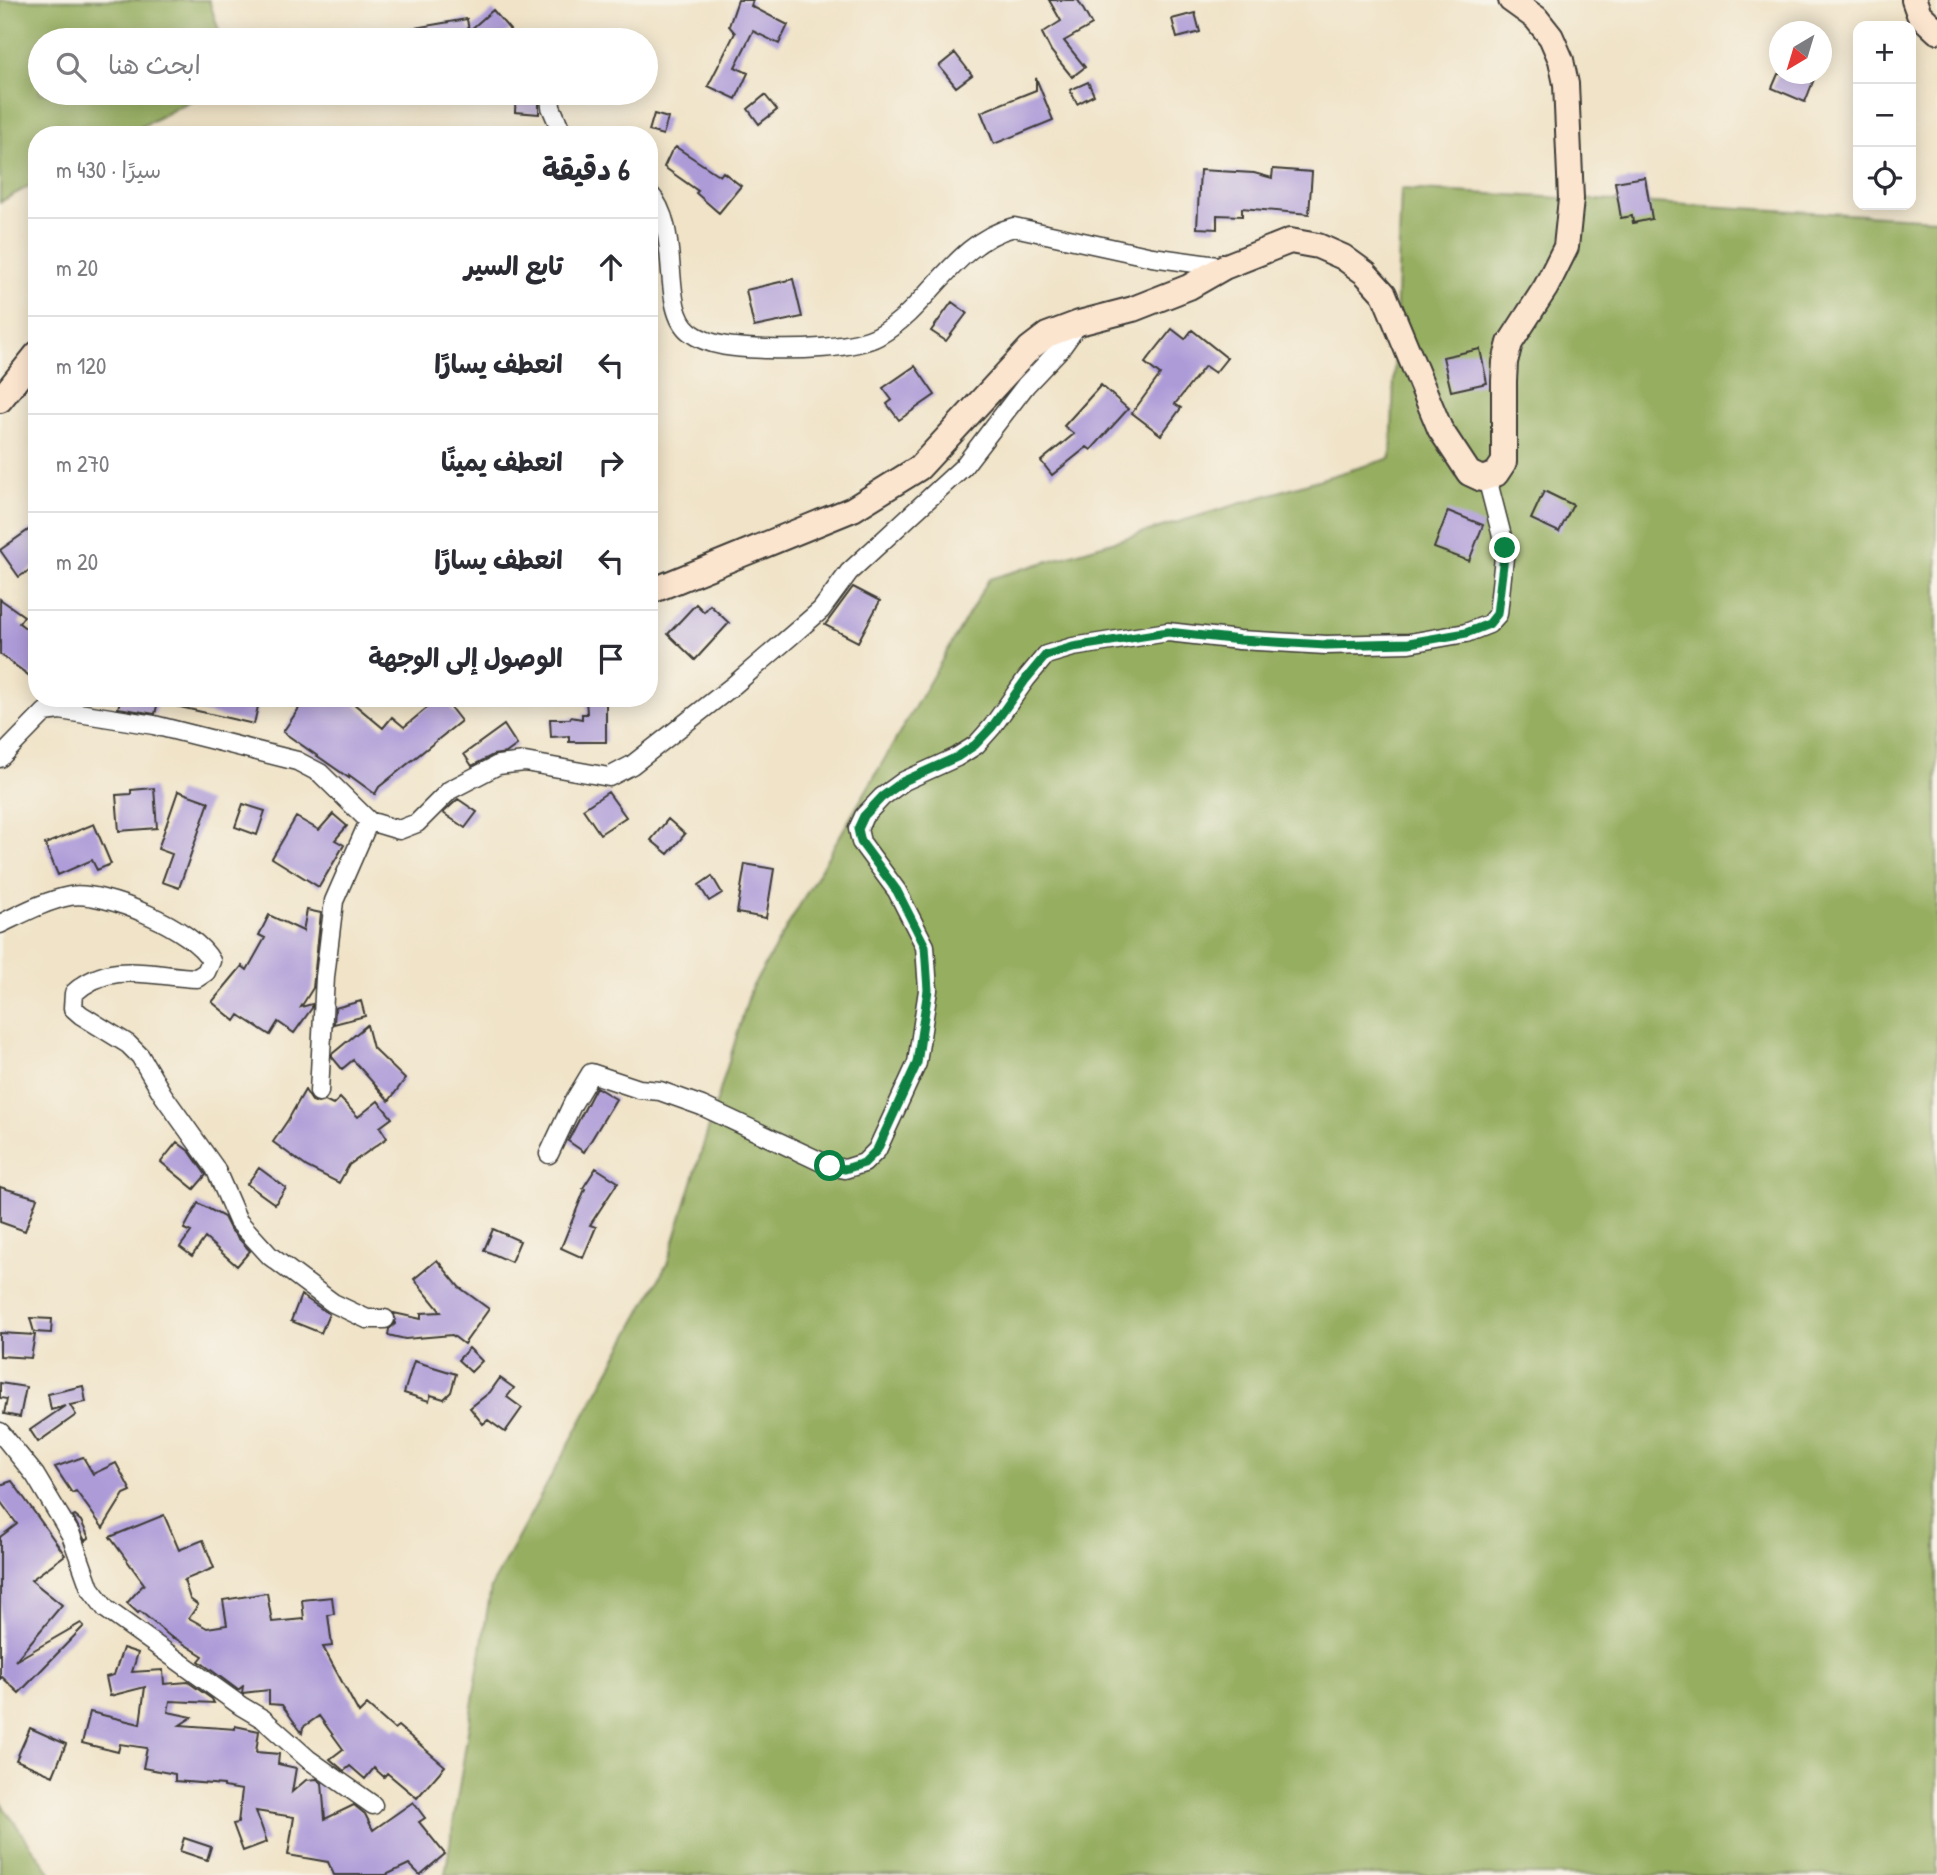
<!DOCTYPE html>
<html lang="ar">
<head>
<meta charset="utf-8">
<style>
  :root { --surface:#fff; --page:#f7f7f7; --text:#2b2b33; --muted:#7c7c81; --line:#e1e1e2 }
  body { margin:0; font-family:"Patrick Hand","Playpen Sans Arabic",sans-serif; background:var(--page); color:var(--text); direction:rtl }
  .controls { position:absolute; right:21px; top:21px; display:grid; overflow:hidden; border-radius:14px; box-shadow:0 4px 18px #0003 }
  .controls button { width:63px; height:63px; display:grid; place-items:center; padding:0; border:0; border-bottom:2px solid var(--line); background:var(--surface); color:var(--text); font:35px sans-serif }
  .compass { position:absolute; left:1769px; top:21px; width:63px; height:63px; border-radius:50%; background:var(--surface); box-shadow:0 4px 18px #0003; rotate:218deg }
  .stop { position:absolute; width:21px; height:21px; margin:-16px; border:5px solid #0b8043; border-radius:50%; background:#fff }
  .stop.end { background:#0b8043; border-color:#fff; box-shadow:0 2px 7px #0008 }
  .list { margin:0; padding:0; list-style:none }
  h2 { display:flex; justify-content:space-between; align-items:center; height:91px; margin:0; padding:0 28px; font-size:30px }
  h2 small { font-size:23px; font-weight:400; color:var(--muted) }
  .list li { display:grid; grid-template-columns:46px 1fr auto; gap:21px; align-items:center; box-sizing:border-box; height:98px; padding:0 28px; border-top:2px solid var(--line) }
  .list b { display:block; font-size:26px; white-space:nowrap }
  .list em { font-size:23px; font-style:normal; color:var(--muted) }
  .icon { flex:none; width:38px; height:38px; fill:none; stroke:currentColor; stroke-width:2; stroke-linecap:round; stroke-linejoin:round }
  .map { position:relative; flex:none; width:1937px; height:1875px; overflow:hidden; direction:ltr }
  .search { position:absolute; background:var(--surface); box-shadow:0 4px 18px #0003; left:28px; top:28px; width:630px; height:77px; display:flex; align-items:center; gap:18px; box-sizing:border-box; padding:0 24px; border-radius:38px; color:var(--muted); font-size:26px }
  .panel { position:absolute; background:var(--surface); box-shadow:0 4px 18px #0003; left:28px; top:126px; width:630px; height:581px; border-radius:28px; direction:rtl }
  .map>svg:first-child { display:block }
</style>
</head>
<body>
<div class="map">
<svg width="1937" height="1875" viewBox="0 0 1937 1875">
  <rect width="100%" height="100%" fill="#f7f3e8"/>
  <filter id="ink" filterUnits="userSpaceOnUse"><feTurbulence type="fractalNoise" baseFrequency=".0143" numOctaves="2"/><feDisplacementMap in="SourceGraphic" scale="14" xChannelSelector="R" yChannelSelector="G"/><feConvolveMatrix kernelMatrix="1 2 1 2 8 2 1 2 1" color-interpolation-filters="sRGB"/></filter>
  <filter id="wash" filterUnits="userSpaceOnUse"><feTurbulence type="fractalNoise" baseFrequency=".00686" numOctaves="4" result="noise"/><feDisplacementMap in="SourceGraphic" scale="28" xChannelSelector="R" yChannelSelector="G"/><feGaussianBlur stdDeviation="1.57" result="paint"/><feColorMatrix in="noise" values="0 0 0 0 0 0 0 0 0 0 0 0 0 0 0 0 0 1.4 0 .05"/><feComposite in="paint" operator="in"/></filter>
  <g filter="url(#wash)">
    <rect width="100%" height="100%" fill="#f0e3c7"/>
    <!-- forest -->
    <path fill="#96ae60" stroke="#59653e" stroke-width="2" d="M0,0H209L222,40H40V93H205L126,135H37V182L0,202Z
      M1401,189L1937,219V1875H445L491,1587L667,1264L751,989L989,579L1391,458Z
      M0,1802L52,1875H0Z"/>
    <g id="blocks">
      <!-- building -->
      <path fill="#ad9bd8" d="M738,0H753L751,6L788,25L779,44L753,31L735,67L748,73L736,99L708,86L735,33L729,26Z
        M1049,0H1078L1092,25L1064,41L1085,67L1072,77L1051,51L1042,33L1061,21Z
        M493,10L510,30L499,40H392L391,32L467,19L469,31Z
        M1195,13L1200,32L1177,38L1172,19Z
        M955,53L972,75L956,87L939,66Z
        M1778,74H1816L1805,102L1772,88Z
        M1036,78L1053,120L994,144L981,112L1036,90Z
        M1088,82L1094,95L1077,104L1070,90Z
        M516,93H539V114L515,112Z
        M765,95L777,110L759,124L748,109Z
        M654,114L668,118L663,135L649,131Z
        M676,147L720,176L723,172L741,186L719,213L696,193L698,191L664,167L671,152Z
        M1273,169L1312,172L1309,214L1242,208V216L1217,215V229L1197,228L1200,170L1254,173L1272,178Z
        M1645,177L1652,219L1633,223L1632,216L1621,218L1615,182Z
        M793,279L802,317L754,327L746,290Z
        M952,302L967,313L946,341L931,331Z
        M1172,329L1185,339L1192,330L1227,358L1215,373L1205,366L1175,404L1181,408L1161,435L1132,413L1160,375L1145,363Z
        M1480,349L1487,383L1451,391L1443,357Z
        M915,366L935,395L899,420L887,404L892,400L883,388Z
        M1101,385L1128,409L1091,450L1087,447L1052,475L1041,461L1074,434L1064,426Z
        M1544,491L1573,505L1559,532L1531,519Z
        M1448,511L1483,525L1469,561L1434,548Z
        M37,524V565L19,577L0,550Z
        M853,587L880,601L858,642L825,625Z
        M0,599L24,616L19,623L37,637V669L31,677L0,654Z
        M696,604L704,612L710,605L729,623L695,660L668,634Z
        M121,698H159L155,714L118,708Z
        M167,698H241L259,702L254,724L167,704Z
        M306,698H347L383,728L392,717L404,727L439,698H443L461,721L379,787L375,794L349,775V778L283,732Z
        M586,698H606V742H569V736L551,737L550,719H570L571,717L582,719V714H587Z
        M504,725L517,745L506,753L493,755L472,766L464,754Z
        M154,788L157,828L119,831L116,795L131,794V790Z
        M178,791L209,802L179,888L162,882L172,854L158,849Z
        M608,792L626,817L600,834L583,809Z
        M458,799L477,812L465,828L443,813Z
        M243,804L265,811L257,835L235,827Z
        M333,814L347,826L335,840L344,845L319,887L272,858L296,817L319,830Z
        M668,819L685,834L668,854L651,840Z
        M94,824L111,864L97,870L92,860L58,875L45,844Z
        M745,864L774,869L766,918L737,913Z
        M712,876L722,893L709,901L699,885Z
        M307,910L321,913L313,988L301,1007L312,1004V1008L294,1033L278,1022L270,1035L239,1015L235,1021L212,1002L242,966L247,970L265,938L259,935L269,915L303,931Z
        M361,1001L365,1016L334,1024L335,1008Z
        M367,1025L373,1048L405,1079L389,1101L353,1060L342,1069L332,1057V1054Z
        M596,1087L616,1099L584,1152L568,1141Z
        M305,1090L312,1101L318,1103L325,1101L333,1105L340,1098L358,1117L378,1101L392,1118L380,1127L387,1138L349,1165L339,1183L307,1167L273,1142L288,1120Z
        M177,1142L190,1152L206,1175L194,1189L161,1162Z
        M259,1168L286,1188L275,1204L247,1184Z
        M596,1168L618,1182L590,1225L596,1227L583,1258L561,1248L585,1189L583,1188Z
        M0,1187L37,1198L25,1231L0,1222Z
        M198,1203L224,1217L230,1229L250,1251L237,1266L205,1238L192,1256L180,1247L191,1232L184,1229Z
        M493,1229L520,1241L511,1262L484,1250Z
        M437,1260L459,1287L489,1309L464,1344L452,1335L405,1339L388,1335L389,1329L395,1324L394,1313L421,1319V1313L441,1312L414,1279Z
        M301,1295L329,1314L321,1333L291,1321Z
        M30,1318L52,1319L51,1333L34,1332Z
        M0,1333L35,1335L31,1358L0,1356Z
        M469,1348L482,1361L471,1372L458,1360Z
        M414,1361L456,1374L451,1392L444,1399L431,1395L429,1401L404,1393Z
        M500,1378L514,1388L507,1397L522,1408L505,1432L488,1420L483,1424L470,1408L490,1392Z
        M0,1383L26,1387L20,1417L4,1414L7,1399L0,1398Z
        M83,1386L86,1402L70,1405L76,1415L38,1442L30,1430L65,1406L51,1410L48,1394Z
        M83,1457L93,1474L116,1463L131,1491L124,1494L103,1528L76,1491L72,1493L55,1467Z
        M12,1481L65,1555L31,1580L62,1605L15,1661L81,1623L84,1626L19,1693L2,1677L0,1679V1537L17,1524L0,1501V1485Z
        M164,1515L179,1550L203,1540L214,1568L184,1580L190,1599L198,1605L189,1618L207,1628L227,1625L223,1600L267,1593L272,1622L304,1619L302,1600L332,1597L334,1614L328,1615L332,1646L323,1647L359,1713L367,1705L394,1729L398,1726L445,1766L417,1798L387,1773L384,1777L374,1768L365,1779L350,1766L344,1771L330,1759L343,1749L319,1716L303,1727L302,1733L282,1705L269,1704V1690L242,1693L243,1686L238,1690L199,1661L203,1656L173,1637L172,1638L140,1611L138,1613L127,1603L144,1584L110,1537Z
        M75,1516L81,1521L89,1538L85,1541L73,1517Z
        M123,1648L138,1653L132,1672L163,1670L164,1684L188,1682L212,1699L214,1703L170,1701L168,1712L192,1717L180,1725L235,1729V1726L259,1731L256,1752L279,1754L278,1764L296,1768L292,1792L306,1780L317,1779L322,1783L325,1819L354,1805L365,1814L373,1830L413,1802L425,1818L419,1822L445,1854L420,1875L409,1864L386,1875H334L328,1862L288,1855L294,1817L256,1811L267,1842L243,1851L233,1824L238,1823L242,1790L224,1787V1785L175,1781V1774L143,1768L147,1748L120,1744L118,1752L82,1743L90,1712L140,1724L145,1687L110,1696L106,1677L114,1675Z
        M30,1728L66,1744L53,1776L16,1760Z
        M184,1838L211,1847L207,1860L180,1851Z"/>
    </g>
  </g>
  <g filter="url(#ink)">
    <use href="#blocks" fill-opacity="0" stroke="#3c3a36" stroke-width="2"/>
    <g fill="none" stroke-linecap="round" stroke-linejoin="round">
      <defs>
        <path id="street" d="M550,93L551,107L563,135
          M649,193C683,229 659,309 690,332C710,348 744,348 767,349C795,350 854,349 878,336C930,307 954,242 1014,227L1152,257L1224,267
          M0,758L45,712L60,710L154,725L297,761L320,773L369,821L399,830L417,823L450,790L498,765L525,762L609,777L632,765L734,685L821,610L849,572L963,467L1026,385L1061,348L1079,323
          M0,924C23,913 45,901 70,896C104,890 195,929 211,961L206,972L197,978C154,977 111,959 74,993L73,1008L81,1015L128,1044L140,1056L163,1095L215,1168L238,1221L270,1256L333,1303L367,1319H385
          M319,1092L325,977L334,901L369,821
          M549,1154L573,1103L591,1073L639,1089L660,1091L702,1106L830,1166L845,1169L864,1163L877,1150L917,1063L928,990L925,946L897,891L861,842L858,829L864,816L882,797L904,781L957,757L976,745L992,727L1026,679L1046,655L1073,647L1168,632L1239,640L1326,645L1409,643L1466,633L1489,624L1498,614L1505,548L1487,478
          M0,1432L35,1475L71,1535L90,1588L106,1609L241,1706L263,1719L308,1759L373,1805"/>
        <path id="secondary" d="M1914,0L1919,14L1937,31
          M0,400L37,354
          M649,592L853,509L919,468L1030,348L1047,335L1079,323L1133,309L1189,287L1224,267L1290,241L1318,246L1343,257L1365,273L1384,294L1440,429L1469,473L1482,479L1496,474L1504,462V381L1505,362L1510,343L1546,287L1566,247L1571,199L1566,84L1561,60L1551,37L1536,18L1511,0"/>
      </defs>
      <!-- street casing -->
      <use href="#street" stroke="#3c3a36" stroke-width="21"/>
      <!-- secondary casing -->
      <use href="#secondary" stroke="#3c3a36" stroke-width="28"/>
      <!-- street -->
      <use href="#street" stroke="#fff" stroke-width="18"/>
      <!-- secondary -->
      <use href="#secondary" stroke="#fce5cf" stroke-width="24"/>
    </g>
  </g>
  <g fill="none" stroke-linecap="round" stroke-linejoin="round" filter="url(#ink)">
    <!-- route -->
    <path stroke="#0b8043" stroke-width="9" d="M830,1166L845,1169L864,1163L877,1150L917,1063L928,990L925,946L897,891L861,842L858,829L864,816L882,797L904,781L957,757L975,745L992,727L1026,679L1046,655L1073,647L1168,632L1240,640L1326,645L1409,643L1466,633L1489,624L1497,614L1505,548"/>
  </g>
</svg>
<div class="controls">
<button>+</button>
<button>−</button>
<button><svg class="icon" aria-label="locate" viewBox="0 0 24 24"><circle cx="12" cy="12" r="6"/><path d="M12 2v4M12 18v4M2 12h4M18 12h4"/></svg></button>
</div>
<svg class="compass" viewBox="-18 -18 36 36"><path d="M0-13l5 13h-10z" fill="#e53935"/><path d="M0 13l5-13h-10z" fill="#7c7c81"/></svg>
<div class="stop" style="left:830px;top:1166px"></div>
<div class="stop end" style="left:1505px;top:548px"></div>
<div class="search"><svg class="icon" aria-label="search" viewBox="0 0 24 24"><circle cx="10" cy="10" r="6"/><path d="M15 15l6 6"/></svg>ابحث هنا</div>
<section class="panel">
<h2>6 دقيقة<small>سيرًا · 430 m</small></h2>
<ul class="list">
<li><svg class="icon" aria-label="ahead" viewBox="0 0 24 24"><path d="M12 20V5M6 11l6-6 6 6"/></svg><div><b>تابع السير</b></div><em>20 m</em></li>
<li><svg class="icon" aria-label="left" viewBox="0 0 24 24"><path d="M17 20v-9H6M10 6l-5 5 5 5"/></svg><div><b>انعطف يسارًا</b></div><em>120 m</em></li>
<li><svg class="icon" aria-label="right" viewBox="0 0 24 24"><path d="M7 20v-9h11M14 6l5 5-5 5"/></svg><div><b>انعطف يمينًا</b></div><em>270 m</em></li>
<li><svg class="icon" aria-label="left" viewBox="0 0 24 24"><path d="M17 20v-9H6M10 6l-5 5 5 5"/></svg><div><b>انعطف يسارًا</b></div><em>20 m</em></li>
<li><svg class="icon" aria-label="arrive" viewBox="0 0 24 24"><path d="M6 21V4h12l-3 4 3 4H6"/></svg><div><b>الوصول إلى الوجهة</b></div></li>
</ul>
</section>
</div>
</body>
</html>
